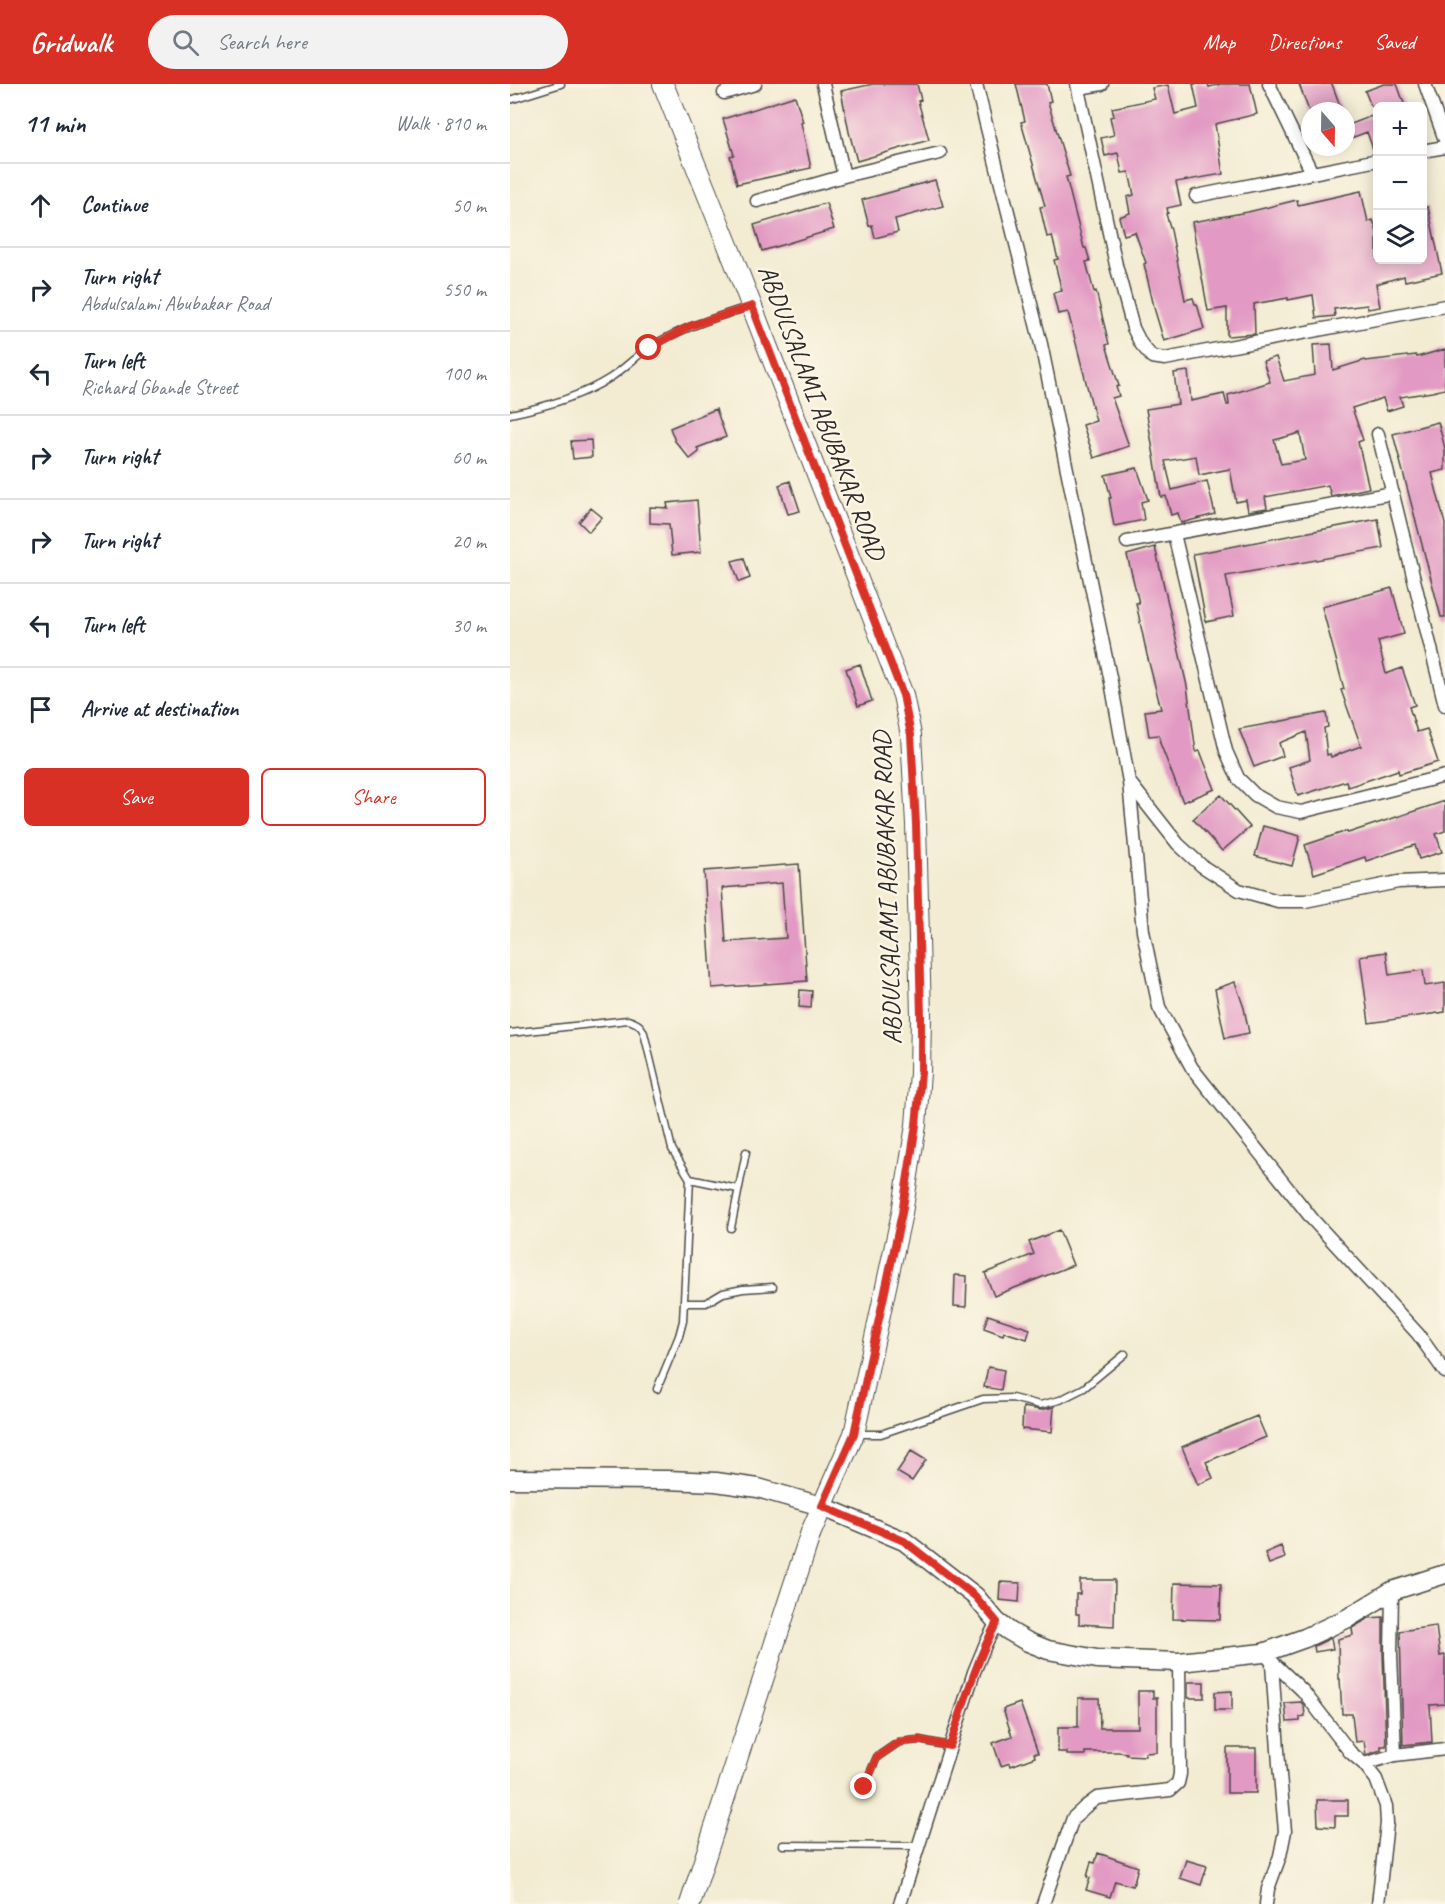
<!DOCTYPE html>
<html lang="en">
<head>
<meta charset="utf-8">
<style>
  :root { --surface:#fff; --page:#f2f2f3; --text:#1f2937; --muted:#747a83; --line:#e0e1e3; --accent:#d93025 }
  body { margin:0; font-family:Caveat,sans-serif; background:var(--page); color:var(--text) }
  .controls { position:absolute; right:18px; top:18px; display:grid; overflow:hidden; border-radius:9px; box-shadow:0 3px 15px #0003 }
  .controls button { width:54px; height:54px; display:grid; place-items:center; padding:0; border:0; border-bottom:2px solid var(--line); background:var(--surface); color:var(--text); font:30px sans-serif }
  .compass { position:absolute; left:791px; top:18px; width:54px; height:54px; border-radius:50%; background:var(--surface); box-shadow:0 3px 15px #0003; rotate:160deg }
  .stop { position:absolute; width:18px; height:18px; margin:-14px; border:4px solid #d93025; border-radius:50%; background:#fff }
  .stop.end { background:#d93025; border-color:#fff; box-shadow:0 2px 6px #0008 }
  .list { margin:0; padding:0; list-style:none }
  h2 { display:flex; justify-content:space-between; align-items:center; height:78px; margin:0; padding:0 24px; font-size:26px }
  h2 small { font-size:20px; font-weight:400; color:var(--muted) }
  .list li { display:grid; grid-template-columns:39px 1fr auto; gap:18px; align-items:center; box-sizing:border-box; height:84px; padding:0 24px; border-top:2px solid var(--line) }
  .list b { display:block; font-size:22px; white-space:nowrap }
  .list p { margin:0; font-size:20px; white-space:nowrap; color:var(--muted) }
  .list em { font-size:20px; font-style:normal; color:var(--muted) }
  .actions { display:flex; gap:12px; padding:18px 24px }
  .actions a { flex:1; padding:14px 0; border:2px solid var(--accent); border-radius:9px; text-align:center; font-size:21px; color:var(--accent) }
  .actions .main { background:var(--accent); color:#fff }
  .icon { flex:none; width:33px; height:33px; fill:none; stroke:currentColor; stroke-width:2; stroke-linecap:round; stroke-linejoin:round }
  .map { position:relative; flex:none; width:935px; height:1820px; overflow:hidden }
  header { display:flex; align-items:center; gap:36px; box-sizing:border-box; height:84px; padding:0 30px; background:var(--accent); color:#fff }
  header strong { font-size:28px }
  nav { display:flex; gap:33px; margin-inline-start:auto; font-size:21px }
  .search { width:420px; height:54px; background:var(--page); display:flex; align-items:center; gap:15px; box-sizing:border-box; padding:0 21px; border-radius:33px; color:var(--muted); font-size:22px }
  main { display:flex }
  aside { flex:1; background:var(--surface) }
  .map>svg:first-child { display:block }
</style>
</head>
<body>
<header>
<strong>Gridwalk</strong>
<div class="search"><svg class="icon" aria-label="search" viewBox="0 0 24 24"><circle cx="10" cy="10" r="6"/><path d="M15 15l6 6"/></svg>Search here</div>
<nav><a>Map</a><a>Directions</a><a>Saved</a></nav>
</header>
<main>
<aside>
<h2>11 min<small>Walk · 810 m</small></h2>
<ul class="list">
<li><svg class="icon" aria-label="ahead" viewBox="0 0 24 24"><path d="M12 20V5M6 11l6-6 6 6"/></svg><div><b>Continue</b></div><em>50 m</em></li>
<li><svg class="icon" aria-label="right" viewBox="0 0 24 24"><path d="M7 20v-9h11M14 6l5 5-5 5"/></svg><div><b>Turn right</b><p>Abdulsalami Abubakar Road</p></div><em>550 m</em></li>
<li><svg class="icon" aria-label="left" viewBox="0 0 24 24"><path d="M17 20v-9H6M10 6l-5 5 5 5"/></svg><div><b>Turn left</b><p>Richard Gbande Street</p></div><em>100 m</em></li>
<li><svg class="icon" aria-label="right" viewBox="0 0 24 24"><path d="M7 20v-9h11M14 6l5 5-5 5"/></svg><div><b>Turn right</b></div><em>60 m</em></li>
<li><svg class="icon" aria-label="right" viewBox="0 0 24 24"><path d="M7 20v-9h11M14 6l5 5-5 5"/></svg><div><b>Turn right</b></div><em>20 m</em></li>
<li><svg class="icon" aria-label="left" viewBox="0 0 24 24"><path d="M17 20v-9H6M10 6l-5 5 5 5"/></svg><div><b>Turn left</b></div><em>30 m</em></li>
<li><svg class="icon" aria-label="arrive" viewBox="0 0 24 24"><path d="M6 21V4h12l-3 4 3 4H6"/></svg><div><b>Arrive at destination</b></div></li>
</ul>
<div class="actions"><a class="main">Save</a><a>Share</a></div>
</aside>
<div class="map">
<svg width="935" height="1820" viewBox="0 0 935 1820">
  <rect width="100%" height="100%" fill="#fcf5e5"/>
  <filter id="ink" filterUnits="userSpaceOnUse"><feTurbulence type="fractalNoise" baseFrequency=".0167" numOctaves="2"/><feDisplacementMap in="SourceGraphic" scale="12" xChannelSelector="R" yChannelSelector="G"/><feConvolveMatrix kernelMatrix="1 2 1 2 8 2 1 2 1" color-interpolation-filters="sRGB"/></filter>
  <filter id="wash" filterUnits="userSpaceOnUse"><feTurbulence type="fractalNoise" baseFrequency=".008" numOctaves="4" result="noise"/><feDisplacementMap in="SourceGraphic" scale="24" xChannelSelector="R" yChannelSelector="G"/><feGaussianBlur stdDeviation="1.35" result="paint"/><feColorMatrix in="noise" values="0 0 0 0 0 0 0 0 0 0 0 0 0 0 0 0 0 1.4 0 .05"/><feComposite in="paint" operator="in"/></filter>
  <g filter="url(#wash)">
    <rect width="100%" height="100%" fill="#f3ecd3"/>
    <g id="blocks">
      <!-- building -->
      <path fill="#e299c3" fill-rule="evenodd" d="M363,0H407L411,16L408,17L419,56L347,77L339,48L331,7Z
        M506,0H537L541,17L538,18L560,92L556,93L574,164H576L580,177L576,178L584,208L586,207L599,260L596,261L609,302L606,303L609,312L602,314L619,362L584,374L573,341L586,337L558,228L548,230L543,209L552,207L544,176L548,175L542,152L537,153L530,123L535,122L511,38L515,37Z
        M683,0H698L699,3L711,0H740L747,30L705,40L713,90L666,98L671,121L657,124L658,129L656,130L661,146L675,216L683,214L685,220H687L694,245L654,257L645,227L634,180L636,179L625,148L614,151L609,133L620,129L617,113L624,111L619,88L612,89L608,69L595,72L591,54L604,51L600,33L604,32L602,24L645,15L642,4L658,1L665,30L688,24Z
        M789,0H822L832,27H799Z
        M874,0H887L895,22H861L855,7Z
        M285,12L293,38L291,39L301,84L227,100L220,72L224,71L213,35Z
        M867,30V68H864L857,48L836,56V42Z
        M425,96L433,122L385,135L388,148L365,154L362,141L359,142L352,116Z
        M851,107L858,138L863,136L867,148V176H912V123H918L932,189L895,197L894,192L866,200L870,223L858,225L857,221L824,225L825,232L806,234L803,211L778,216V214L744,220L745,250L717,252V224L698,227L682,138L738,128L787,116L788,121Z
        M316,119L324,145L252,167L244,141Z
        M821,260L823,286L855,276L856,277L906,271L907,273L935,265V305L922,308L890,313L893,322L877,327L873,314L842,324L853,356L848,358L859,404L821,412L818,401L755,413L757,424L738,427L736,416L726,418L720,385L689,391L686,372L655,377L662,406L697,397L705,430L671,439L668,429L661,431L656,412L651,413L636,325L668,320L664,289L678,287L681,317L714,310L717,321H719L718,311L760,298L753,277L766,273L774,297L805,291L803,261ZM790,349L795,376L771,380L764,356Z
        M206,325L216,353L187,364L189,368L180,375L165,357L160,344Z
        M928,338L935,364V386L922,389L935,440V533H931L883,350Z
        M81,356L82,373L63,375L61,357Z
        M627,384L638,416L631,418L634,436L604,442L599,414H601L595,391Z
        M280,397L290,427L278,430L269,401Z
        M187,416L191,468L162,471L159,440L140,439V423L158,424L157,419Z
        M81,424L92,433L79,448L69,438Z
        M868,435L873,464L716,492L724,532L696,538L683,470Z
        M645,463L677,602L686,668L690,667L705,705L673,718L650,659L649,651L639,652L635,627L651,625L637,571L626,519H629L617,471Z
        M234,474L240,494L229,498L222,477Z
        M882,504L894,550L868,557L876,590L892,584L905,621L899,623L907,648L917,645L928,678L889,690L888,686L838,703L836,697L788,712L779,683L800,676L796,648L769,659L773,672L744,683L729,645L816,629L818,643L814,644L817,671L820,670L821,673L851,662L831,606L834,605L812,523Z
        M350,580L362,617L348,622L336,585Z
        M711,711L740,743L712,767L683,735Z
        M935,717V747L926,750L932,768L909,775L905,761L856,777L855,773L804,790L795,761L837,747L838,749Z
        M753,742L790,752L782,782L745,772Z
        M289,780L297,897L202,904L194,787ZM272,799L276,854L216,858L212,804Z
        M876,868L879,891L913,886L915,902L935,899V928L859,939L850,872Z
        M725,898L734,924L739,949L715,954L705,905Z
        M290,906L302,907L301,924L289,923Z
        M549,1146L563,1181L484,1212L475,1189L524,1170L519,1158Z
        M445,1191L457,1192L456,1223L444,1222Z
        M478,1231L520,1245L517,1255L494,1248L493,1251L474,1244Z
        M478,1283L494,1286L491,1306L474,1303Z
        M513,1323L531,1326L544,1323L542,1348L512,1345Z
        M747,1332L756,1353L696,1378L703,1394L688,1401L672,1363Z
        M401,1367L416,1376L402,1397L387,1388Z
        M771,1462L775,1474L759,1480L755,1469Z
        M570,1496H605L604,1542L569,1540V1530H566V1510H570Z
        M490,1498L510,1499L509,1518L489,1516Z
        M664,1499L711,1500L710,1536L663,1535Z
        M873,1533V1571L876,1662H871V1666L856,1671L854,1657L845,1658L842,1630H832L830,1595H829L828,1555L843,1551L842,1544L859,1534Z
        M926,1542L930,1572L935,1571V1620L920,1621L922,1658L893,1661L890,1547Z
        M821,1554L823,1565L805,1568L804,1562Z
        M678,1598H694V1614H678Z
        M628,1607H643V1614H647V1668L635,1669V1672L617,1671V1669L608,1668H575V1671H557V1668H548V1643H568V1614H589L590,1644H628Z
        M722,1607V1626H705V1608Z
        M791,1618L794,1622L795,1632L790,1633V1637L777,1638L775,1619Z
        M510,1619L528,1669H524L525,1673L501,1682L500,1679L491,1682L483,1659L502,1652L493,1625Z
        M717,1664H746V1709H717Z
        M807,1716H838V1732H825V1743L808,1742Z
        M588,1769L628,1783L623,1802L605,1797L600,1813L576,1806L580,1794L577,1793L581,1778L585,1779Z
        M676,1776L697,1782L691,1801L670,1794Z"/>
    </g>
  </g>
  <g filter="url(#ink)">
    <use href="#blocks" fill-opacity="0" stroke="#494844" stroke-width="1.5"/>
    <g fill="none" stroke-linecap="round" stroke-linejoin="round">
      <defs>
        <path id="lane" d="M0,16L51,0
          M0,330C35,323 70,313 100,294C114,285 126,272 140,263C171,244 204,234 238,223
          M0,949L118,936C127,939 131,941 134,949L162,1065L180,1095L173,1237L169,1252L147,1305
          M180,1095L228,1105
          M221,1144L236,1068
          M174,1219H196L213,1209L233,1205L263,1203
          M346,1350H371L473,1315L502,1314L530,1321L550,1316L574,1304L615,1270
          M354,1703L367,1673L389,1658L409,1656L440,1662
          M273,1761L408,1762"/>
        <path id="street" d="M313,0L334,92
          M466,0L531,260L602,603L619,698L633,847L649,923L682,984L803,1136L908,1250L935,1288
          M567,0L606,181L623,244L631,260L642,273L655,275L935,222
          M759,0L802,89
          M915,0L935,56
          M569,4L592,0
          M214,9L245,0
          M912,67L935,63
          M686,112L868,76
          M247,117L334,92L430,69
          M868,350L935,621
          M664,450L716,667L728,694L745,711L766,723L791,728L935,692
          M617,458L883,409
          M620,699L668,760L692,782L729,806L768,817H795L888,798L935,796
          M882,1507L881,1571L885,1671
          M753,1569L793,1607L840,1668L854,1680L866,1695L876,1722L877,1739L868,1820
          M854,1680L885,1671L935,1665
          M390,1820L464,1588L476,1559L487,1538
          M533,1820L563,1734L575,1723L587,1714L660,1706L668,1699L670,1690L669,1578
          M756,1820L758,1805L770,1772L775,1747L769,1680L762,1580"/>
        <path id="secondary" d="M0,1395L157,1396L206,1398L248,1404L311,1422L394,1457L465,1512L487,1538L499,1547L518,1558L538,1566L587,1575L669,1578L753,1569L795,1554L838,1534L882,1507L935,1490"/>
        <path id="primary" d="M153,0L221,169L393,611L401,651L406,740L411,932L410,989L406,1041L392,1129L344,1350L301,1448L180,1820"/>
      </defs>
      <!-- lane casing -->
      <use href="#lane" stroke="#494844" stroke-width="9"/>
      <!-- street casing -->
      <use href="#street" stroke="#494844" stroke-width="15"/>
      <!-- secondary casing -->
      <use href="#secondary" stroke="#494844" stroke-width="21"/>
      <!-- primary casing -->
      <use href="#primary" stroke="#494844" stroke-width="22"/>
      <!-- lane -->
      <use href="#lane" stroke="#fff" stroke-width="6"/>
      <!-- street -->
      <use href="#street" stroke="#fff" stroke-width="12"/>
      <!-- secondary -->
      <use href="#secondary" stroke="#fff" stroke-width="18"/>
      <!-- primary -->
      <use href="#primary" stroke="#fff" stroke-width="20"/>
    </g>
  </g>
  <g fill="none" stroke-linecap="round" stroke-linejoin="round" filter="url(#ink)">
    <!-- route -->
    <path stroke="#d93025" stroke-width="8" d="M139,264L180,242L242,222L393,611L401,651L406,740L411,932V989L406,1041L392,1129L344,1350L312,1422L394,1457L465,1512L487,1538C466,1577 454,1619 440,1662L409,1656L389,1658L367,1673L354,1703"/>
  </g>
  <g text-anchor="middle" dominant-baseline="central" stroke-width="5" stroke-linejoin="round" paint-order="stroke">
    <!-- street labels -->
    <g font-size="26" fill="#2b2b2b" stroke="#fcf5e5">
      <text transform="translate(312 328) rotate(69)">ABDULSALAMI ABUBAKAR ROAD</text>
      <text transform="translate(377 804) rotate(-92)">ABDULSALAMI ABUBAKAR ROAD</text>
    </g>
  </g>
</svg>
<div class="controls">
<button>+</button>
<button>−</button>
<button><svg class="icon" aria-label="layers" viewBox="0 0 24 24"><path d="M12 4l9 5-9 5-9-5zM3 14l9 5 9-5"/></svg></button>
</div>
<svg class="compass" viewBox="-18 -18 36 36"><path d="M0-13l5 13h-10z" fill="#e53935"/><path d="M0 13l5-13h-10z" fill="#747a83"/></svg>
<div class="stop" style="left:139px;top:264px"></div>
<div class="stop end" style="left:354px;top:1703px"></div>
</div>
</main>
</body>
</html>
